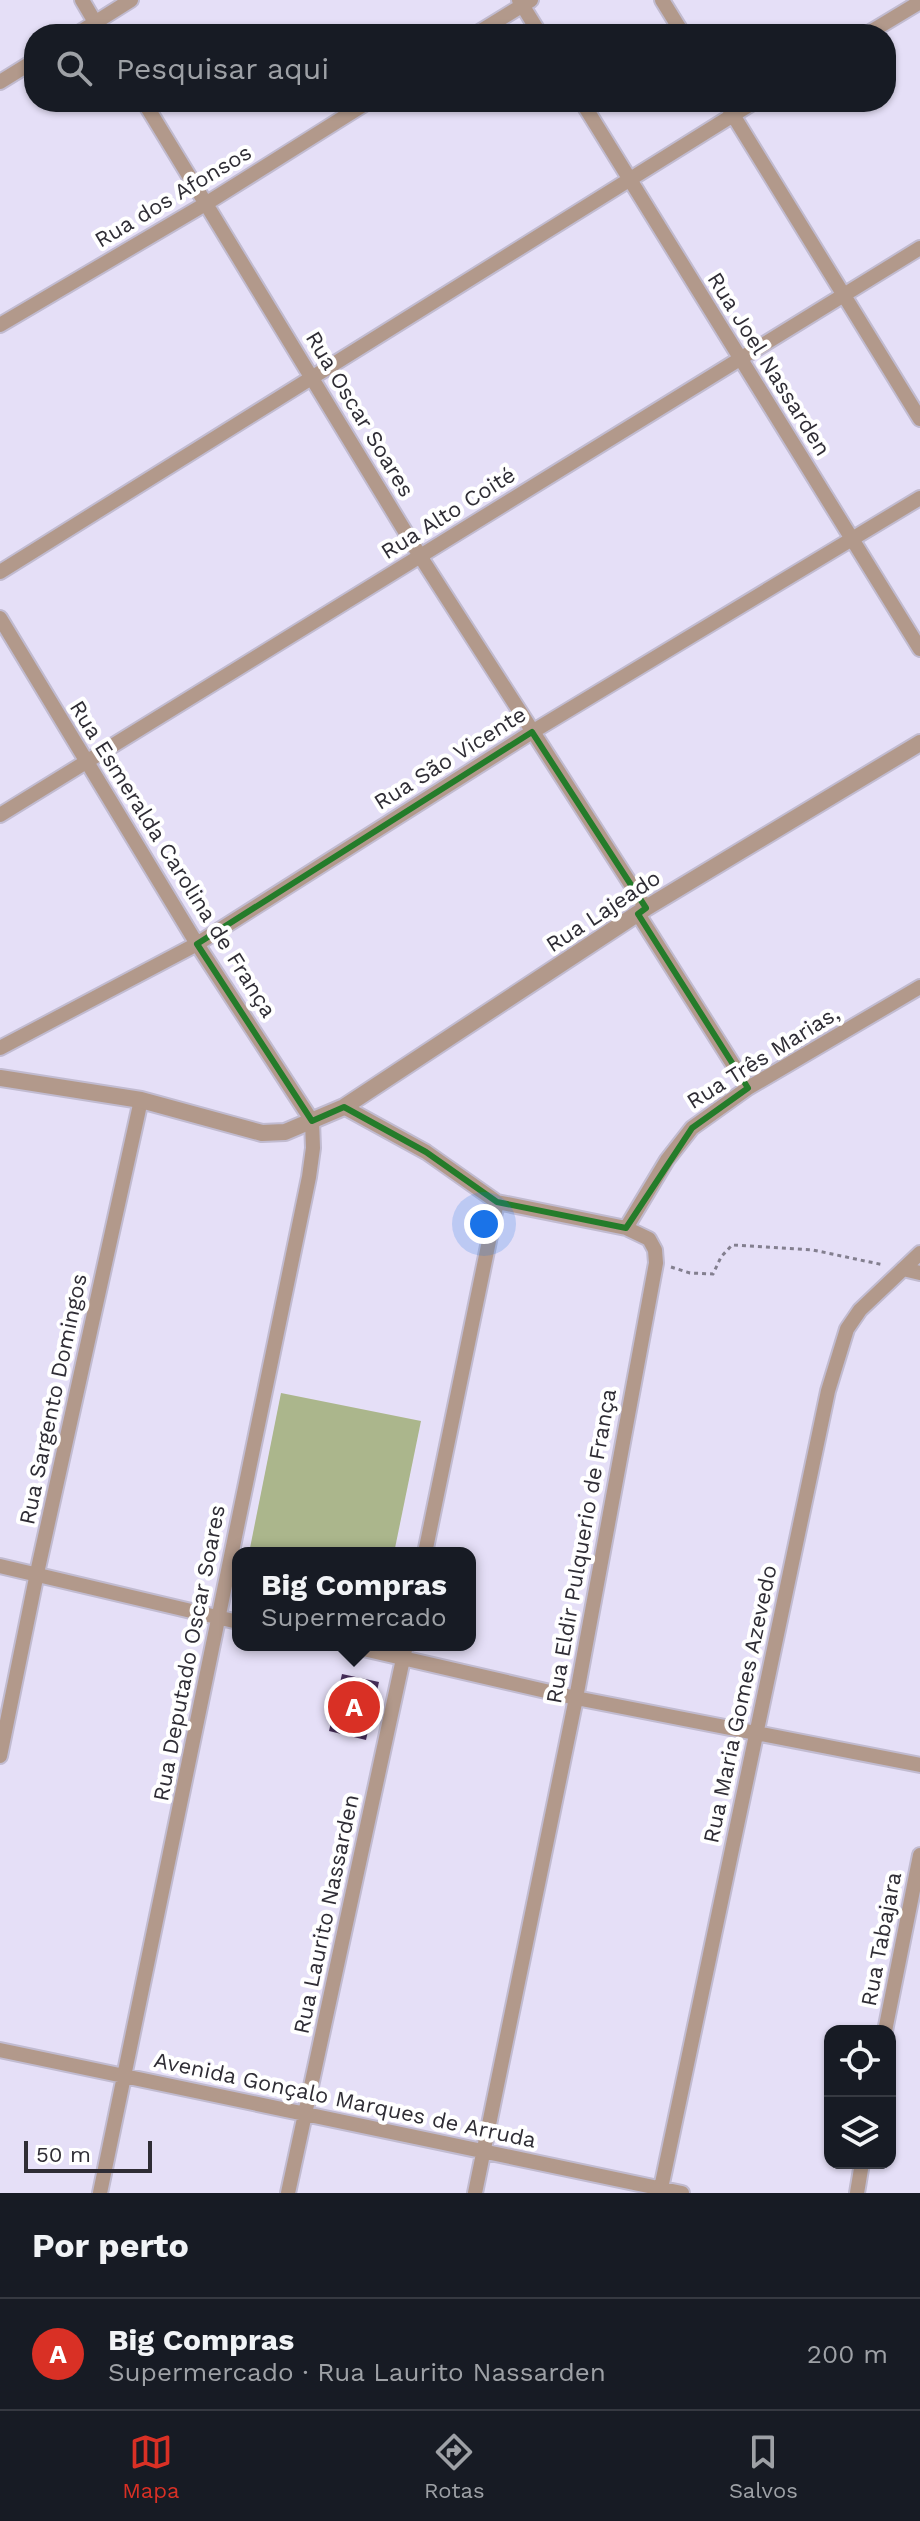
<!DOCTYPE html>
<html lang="pt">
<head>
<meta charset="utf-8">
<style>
  :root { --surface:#171b24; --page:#242831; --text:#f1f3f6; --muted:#9ea1a6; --line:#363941; --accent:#d93025 }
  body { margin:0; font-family:"Work Sans",sans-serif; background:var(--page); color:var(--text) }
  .controls { position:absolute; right:24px; bottom:24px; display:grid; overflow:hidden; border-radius:16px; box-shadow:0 2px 6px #0004 }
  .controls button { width:72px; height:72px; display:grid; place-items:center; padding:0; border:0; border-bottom:2px solid var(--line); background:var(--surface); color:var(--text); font:40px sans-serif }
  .scale { position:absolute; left:24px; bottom:20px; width:128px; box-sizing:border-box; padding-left:8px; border:4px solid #2f2d35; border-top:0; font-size:22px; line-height:28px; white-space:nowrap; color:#2f2d35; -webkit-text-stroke:6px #fff; paint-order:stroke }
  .you { position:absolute; left:484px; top:1224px; width:28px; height:28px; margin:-20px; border:6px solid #fff; border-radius:50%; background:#1a73e8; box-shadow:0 0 0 12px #1a73e833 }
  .badge { display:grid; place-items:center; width:52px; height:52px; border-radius:50%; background:var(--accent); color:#fff; font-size:26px; font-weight:700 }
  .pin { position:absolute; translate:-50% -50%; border:4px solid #fff; box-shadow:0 2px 8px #0006 }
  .popup { position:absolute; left:232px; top:1547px; width:244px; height:104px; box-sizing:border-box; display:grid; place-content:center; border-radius:16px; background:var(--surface); filter:drop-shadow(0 2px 6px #0005); font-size:26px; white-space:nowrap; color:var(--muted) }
  .popup b { font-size:30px; color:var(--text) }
  .popup::after { content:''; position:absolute; left:50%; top:100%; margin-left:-16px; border:16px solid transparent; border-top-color:var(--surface) }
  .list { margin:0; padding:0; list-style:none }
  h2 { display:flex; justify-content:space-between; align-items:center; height:104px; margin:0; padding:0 32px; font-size:34px }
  h2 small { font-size:26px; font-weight:400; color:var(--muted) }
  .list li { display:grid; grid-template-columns:52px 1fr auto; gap:24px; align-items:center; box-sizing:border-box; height:112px; padding:0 32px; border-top:2px solid var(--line) }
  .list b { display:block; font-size:30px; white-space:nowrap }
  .list p { margin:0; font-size:26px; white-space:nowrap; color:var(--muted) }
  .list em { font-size:26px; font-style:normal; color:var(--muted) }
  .icon { flex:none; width:44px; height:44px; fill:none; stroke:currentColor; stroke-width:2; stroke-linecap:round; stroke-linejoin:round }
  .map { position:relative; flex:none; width:920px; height:2193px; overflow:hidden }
  .search { position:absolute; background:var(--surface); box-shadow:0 2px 6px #0004; left:24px; right:24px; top:24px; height:88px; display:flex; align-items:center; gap:20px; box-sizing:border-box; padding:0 28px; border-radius:32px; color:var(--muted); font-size:30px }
  .sheet { height:216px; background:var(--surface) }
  nav { display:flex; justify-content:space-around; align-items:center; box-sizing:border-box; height:112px; border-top:2px solid var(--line); background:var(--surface); font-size:22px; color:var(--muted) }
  nav a { display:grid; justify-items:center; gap:4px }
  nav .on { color:var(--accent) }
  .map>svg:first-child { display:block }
</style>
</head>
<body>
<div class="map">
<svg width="920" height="2193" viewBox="0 0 920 2193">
  <rect width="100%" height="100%" fill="#e5dff7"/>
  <!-- green -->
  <path fill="#abb68c" d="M281,1393L421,1421L394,1553H249Z"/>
  <!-- building -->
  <path fill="#492f5d" d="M342,1674L379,1682L366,1740L329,1731Z"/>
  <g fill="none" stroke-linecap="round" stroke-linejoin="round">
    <defs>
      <path id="minor" d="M82,0L102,34
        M519,0L540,34
        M662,0L683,34
        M77,34L131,0
        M476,34L531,0
        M867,34L920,2
        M0,82L34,61
        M144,102L420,556L646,908
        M582,102L920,649
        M725,102L920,419
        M0,325L207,203L368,102
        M0,572L754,102
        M0,618L197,944L312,1121L313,1148L309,1177L100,2193
        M0,815L920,248
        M638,914L748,1088
        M0,1048L197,944L532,732L920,498
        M344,1107L426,1152L497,1202L626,1228L649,1239L655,1250L656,1263L576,1698L475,2193
        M626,1228L667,1160L692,1128L748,1088L920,987
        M903,1269L920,1273
        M425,1553L497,1202
        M0,1566L238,1622
        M346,1645L576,1698L920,1765
        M0,1756L37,1573L141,1100
        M885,2031L920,1855
        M0,2050L682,2193
        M288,2193L406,1645
        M660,2193L828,1391L847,1329L860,1310L920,1253
        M857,2193L862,2163"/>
      <path id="tertiary" d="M0,1078L141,1100L262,1133L285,1132L344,1107L646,908L920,743"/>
    </defs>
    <!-- minor casing -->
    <use href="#minor" stroke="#c1bbd0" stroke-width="18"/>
    <!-- tertiary casing -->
    <use href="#tertiary" stroke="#c1bbd0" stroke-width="20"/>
    <!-- path -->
    <path stroke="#837f8f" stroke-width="3" stroke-dasharray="4 4" stroke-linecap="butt" d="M671,1267L690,1273L713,1274L721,1257L732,1245L813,1250L884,1265"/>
    <!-- minor -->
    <use href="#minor" stroke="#b2998b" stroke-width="14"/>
    <!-- tertiary -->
    <use href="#tertiary" stroke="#b2998b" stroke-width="16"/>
  </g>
  <!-- marked area -->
  <path fill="none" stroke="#247c2a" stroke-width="6" stroke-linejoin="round" d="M532,732L646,908L638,914L748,1088L692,1128L626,1228L497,1202L426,1152L344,1107L312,1121L197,944Z"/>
  <g text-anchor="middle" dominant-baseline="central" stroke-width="8" stroke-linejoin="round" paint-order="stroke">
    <!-- street labels -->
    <g font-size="22" fill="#2f2d35" stroke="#fff">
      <text transform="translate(173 196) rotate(-31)">Rua dos Afonsos</text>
      <text transform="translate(769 364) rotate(58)">Rua Joel Nassarden</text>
      <text transform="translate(360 414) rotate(59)">Rua Oscar Soares</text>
      <text transform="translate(448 513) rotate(-32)">Rua Alto Coité</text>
      <text transform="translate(450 758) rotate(-32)">Rua São Vicente</text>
      <text transform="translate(173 859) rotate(58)">Rua Esmeralda Carolina de França</text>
      <text transform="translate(603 911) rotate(-33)">Rua Lajeado</text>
      <text transform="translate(763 1057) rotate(-32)">Rua Três Marias,</text>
      <text transform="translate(53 1399) rotate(-78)">Rua Sargento Domingos</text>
      <text transform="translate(581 1546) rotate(-80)">Rua Eldir Pulquerio de França</text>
      <text transform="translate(189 1653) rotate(-79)">Rua Deputado Oscar Soares</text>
      <text transform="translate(740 1704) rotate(-78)">Rua Maria Gomes Azevedo</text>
      <text transform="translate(326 1914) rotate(-78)">Rua Laurito Nassarden</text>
      <text transform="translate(881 1939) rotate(-79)">Rua Tabajara</text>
      <text transform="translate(345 2100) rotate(12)">Avenida Gonçalo Marques de Arruda</text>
    </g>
  </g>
</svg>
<div class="controls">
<button><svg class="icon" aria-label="locate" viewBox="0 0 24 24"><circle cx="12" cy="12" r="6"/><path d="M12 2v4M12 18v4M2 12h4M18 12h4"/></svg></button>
<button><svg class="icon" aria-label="layers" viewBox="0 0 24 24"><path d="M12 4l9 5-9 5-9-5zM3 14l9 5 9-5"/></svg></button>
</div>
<div class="scale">50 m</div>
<div class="you"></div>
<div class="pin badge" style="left:354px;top:1707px">A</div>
<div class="popup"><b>Big Compras</b>Supermercado</div>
<div class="search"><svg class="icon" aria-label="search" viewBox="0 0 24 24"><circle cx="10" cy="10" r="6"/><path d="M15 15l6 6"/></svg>Pesquisar aqui</div>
</div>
<section class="sheet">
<h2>Por perto<small></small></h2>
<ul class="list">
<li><span class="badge">A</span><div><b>Big Compras</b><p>Supermercado · Rua Laurito Nassarden</p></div><em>200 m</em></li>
</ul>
</section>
<nav>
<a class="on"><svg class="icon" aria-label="map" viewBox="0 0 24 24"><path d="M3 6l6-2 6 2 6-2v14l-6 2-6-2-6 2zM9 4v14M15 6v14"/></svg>Mapa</a>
<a><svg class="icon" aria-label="directions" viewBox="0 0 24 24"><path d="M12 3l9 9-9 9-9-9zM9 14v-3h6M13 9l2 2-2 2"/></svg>Rotas</a>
<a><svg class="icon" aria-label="saved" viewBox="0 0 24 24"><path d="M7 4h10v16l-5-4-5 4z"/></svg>Salvos</a>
</nav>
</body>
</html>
